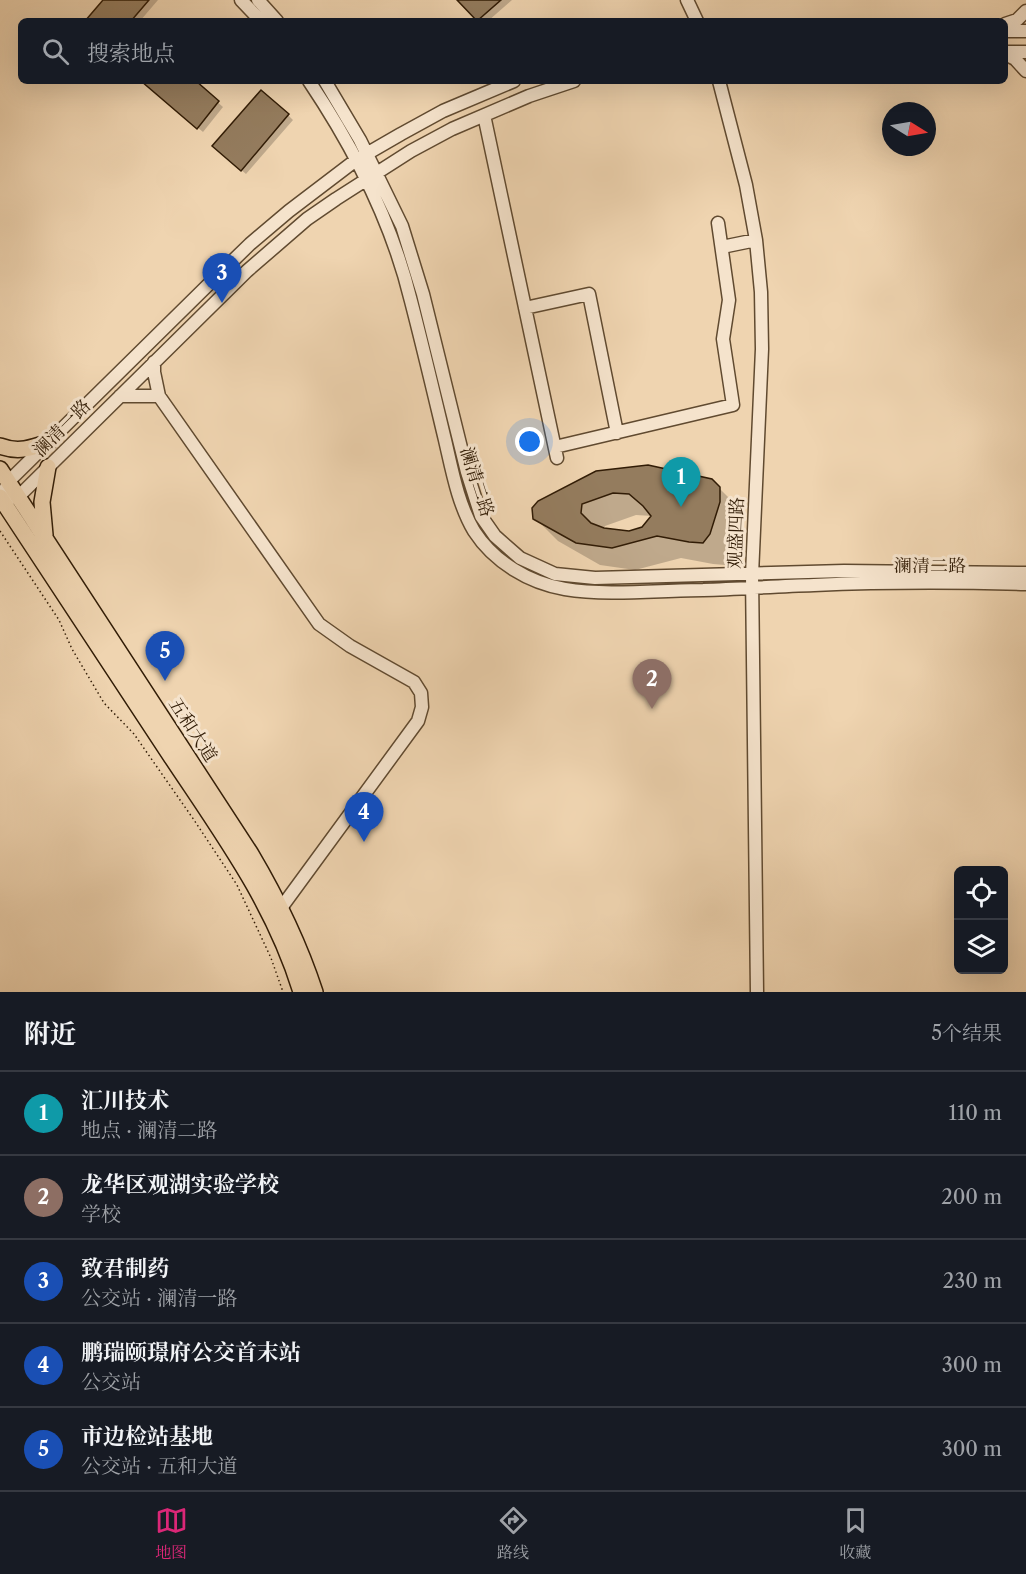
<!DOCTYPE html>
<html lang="zh">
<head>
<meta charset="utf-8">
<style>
  :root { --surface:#171b24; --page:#242831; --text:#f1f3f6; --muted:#9ea1a6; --line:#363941; --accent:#db2777 }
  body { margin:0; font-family:"Libre Caslon Text","Noto Serif SC",serif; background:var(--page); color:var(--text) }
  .controls { position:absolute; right:18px; bottom:18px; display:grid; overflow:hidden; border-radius:9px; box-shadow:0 6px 24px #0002 }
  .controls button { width:54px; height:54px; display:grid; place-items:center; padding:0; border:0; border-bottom:2px solid var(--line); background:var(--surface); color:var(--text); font:30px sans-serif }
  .compass { position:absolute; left:882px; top:102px; width:54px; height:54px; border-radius:50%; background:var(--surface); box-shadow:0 6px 24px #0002; rotate:101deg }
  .you { position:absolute; left:530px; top:442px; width:21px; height:21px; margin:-15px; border:4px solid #fff; border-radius:50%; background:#1a73e8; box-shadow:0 0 0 9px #1a73e833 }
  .badge { display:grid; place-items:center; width:39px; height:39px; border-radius:50%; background:var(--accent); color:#fff; font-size:20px; font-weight:700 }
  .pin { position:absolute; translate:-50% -50px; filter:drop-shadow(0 2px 3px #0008) }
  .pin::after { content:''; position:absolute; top:32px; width:21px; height:18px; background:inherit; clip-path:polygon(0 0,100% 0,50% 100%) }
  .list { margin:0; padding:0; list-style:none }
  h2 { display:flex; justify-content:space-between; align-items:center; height:78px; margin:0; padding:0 24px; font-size:26px }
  h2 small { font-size:20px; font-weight:400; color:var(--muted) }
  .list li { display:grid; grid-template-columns:39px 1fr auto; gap:18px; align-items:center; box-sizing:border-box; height:84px; padding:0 24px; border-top:2px solid var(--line) }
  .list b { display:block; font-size:22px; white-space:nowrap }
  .list p { margin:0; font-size:20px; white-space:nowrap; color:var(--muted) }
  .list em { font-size:20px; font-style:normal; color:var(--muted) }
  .icon { flex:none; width:33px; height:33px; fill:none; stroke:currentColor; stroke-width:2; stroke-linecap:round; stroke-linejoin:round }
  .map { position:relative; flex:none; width:1026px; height:992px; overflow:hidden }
  .search { position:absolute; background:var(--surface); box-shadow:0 6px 24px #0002; left:18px; right:18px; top:18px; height:66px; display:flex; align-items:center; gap:15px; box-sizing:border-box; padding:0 21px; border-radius:9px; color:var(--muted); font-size:22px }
  .sheet { height:498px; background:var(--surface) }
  nav { display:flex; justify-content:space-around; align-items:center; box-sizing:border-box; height:84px; border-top:2px solid var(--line); background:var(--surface); font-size:16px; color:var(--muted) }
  nav a { display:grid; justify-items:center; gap:3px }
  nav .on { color:var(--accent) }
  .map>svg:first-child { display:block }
</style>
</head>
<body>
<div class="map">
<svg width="1026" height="992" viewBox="0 0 1026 992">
  <rect width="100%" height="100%" fill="#efd4b0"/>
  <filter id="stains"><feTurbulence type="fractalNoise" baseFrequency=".00333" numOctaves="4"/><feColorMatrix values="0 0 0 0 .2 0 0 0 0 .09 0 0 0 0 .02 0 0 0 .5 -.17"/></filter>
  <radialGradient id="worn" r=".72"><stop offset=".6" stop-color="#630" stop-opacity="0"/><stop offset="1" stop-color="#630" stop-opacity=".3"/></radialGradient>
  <!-- shadow -->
  <path fill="#0003" fill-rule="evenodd" d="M105,0H158L140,21H87Z
    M459,0H512L488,21H477Z
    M142,81H193L223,107L203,132Z
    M288,115L293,120L246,174L219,151Z
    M597,472L719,488L742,511V526L733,556L725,565L713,564L681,558L635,570L600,565L558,541L535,518ZM636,515L652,516L643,528L629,533L604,529L605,526Z"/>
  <!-- building -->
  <path fill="#947c5e" stroke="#311c06" stroke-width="1.5" fill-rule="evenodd" d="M103,0H149L131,21H85Z
    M457,0H501L477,21Z
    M141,81H196L219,101L197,129Z
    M261,90L289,114L241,171L212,146Z
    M648,465L712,479L720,487V502L710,534L703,543L689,542L657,536L612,548L576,543L533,519L532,508L538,501L596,471ZM613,493L629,494L643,506L651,516L642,527L629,531L604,528L591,523L581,513L582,504Z"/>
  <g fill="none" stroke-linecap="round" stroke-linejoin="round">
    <defs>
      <path id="minor" d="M241,0L261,21
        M258,0L277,21
        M687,0L697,21
        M1005,24L1017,20L1026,11
        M1005,31H1026
        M1005,52H1026
        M1005,54L1015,59L1026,71
        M309,81C354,148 392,222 411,301C423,347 434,394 445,440C452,470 458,504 474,531C494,562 529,583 565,589C607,596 660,590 703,590C740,589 777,586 814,585C883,582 956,582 1026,584
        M325,81L360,140L402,226L423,294L467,472L481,516L495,536L520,558L555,574L595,578L844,571L1026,573
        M514,81L443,111L401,134L356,160L289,211L250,244L211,282L8,482L1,499L18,497L247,271L307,219L336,199L411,151L452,129L529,96L574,81
        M719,81L746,185L756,240L761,292L762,349L752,575L757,992
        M484,115L557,458
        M722,247L756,240
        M525,308L589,294L617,433
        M154,362V372L159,396L319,624L350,646L414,682L421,693L422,707L418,721L281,908
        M120,396H159
        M555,447L733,405L723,339L729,300L718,223"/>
      <path id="major" d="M0,446C18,453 32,448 49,442
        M0,469L251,854C277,898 299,943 315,992
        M0,497C57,583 113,669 170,755C221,832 274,903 301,992
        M45,535L42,502L48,467"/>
    </defs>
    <!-- minor casing -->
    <use href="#minor" stroke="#604a30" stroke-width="15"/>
    <!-- major casing -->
    <use href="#major" stroke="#311c06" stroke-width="18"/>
    <!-- path -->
    <path stroke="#311c06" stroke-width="1.5" stroke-dasharray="1.5 3" stroke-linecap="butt" d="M0,531L59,620L72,649L104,703L134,734L194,820L237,885L271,958L283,992"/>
    <!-- minor -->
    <use href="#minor" stroke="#f5e3cc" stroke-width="12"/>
    <!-- major -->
    <use href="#major" stroke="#efd4b0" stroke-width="15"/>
  </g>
  <g text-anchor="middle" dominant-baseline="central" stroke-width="6" stroke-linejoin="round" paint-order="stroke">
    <!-- street labels -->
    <g font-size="18" fill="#311c06" stroke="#f5e3cc">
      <text transform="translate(62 428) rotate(-45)">澜清一路</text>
      <text transform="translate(477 482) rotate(72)">澜清二路</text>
      <text transform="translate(736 533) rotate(-88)">观盛四路</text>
      <text x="930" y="566">澜清二路</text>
      <text transform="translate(193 730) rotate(57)">五和大道</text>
    </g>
  </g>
  <rect width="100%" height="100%" filter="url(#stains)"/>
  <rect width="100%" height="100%" fill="url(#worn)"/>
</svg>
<div class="controls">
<button><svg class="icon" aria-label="locate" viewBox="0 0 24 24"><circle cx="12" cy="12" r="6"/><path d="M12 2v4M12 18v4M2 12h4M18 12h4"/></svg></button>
<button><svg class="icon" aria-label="layers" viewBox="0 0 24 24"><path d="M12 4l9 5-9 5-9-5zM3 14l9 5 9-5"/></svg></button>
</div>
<svg class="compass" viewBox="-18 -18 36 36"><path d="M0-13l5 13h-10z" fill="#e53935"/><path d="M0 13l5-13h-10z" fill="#9ea1a6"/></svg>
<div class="you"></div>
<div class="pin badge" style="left:681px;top:507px;background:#0f9aa8">1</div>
<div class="pin badge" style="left:652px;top:709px;background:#8d6e63">2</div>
<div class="pin badge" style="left:222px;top:303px;background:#1a4fb4">3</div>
<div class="pin badge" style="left:364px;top:842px;background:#1a4fb4">4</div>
<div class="pin badge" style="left:165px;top:681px;background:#1a4fb4">5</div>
<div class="search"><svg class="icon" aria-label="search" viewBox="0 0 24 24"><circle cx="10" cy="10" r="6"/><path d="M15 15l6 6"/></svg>搜索地点</div>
</div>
<section class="sheet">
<h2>附近<small>5个结果</small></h2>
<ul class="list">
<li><span class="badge" style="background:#0f9aa8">1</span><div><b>汇川技术</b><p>地点 · 澜清二路</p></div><em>110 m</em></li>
<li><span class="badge" style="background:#8d6e63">2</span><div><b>龙华区观湖实验学校</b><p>学校</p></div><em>200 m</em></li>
<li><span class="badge" style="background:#1a4fb4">3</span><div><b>致君制药</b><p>公交站 · 澜清一路</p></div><em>230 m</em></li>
<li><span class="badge" style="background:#1a4fb4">4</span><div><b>鹏瑞颐璟府公交首末站</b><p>公交站</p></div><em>300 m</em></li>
<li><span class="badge" style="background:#1a4fb4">5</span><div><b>市边检站基地</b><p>公交站 · 五和大道</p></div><em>300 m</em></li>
</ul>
</section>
<nav>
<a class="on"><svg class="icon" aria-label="map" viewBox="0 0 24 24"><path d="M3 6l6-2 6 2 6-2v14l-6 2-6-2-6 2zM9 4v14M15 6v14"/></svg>地图</a>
<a><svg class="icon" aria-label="directions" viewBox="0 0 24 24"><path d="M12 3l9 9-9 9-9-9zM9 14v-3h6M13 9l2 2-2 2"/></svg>路线</a>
<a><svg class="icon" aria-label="saved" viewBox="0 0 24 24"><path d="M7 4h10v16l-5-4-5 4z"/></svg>收藏</a>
</nav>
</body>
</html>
